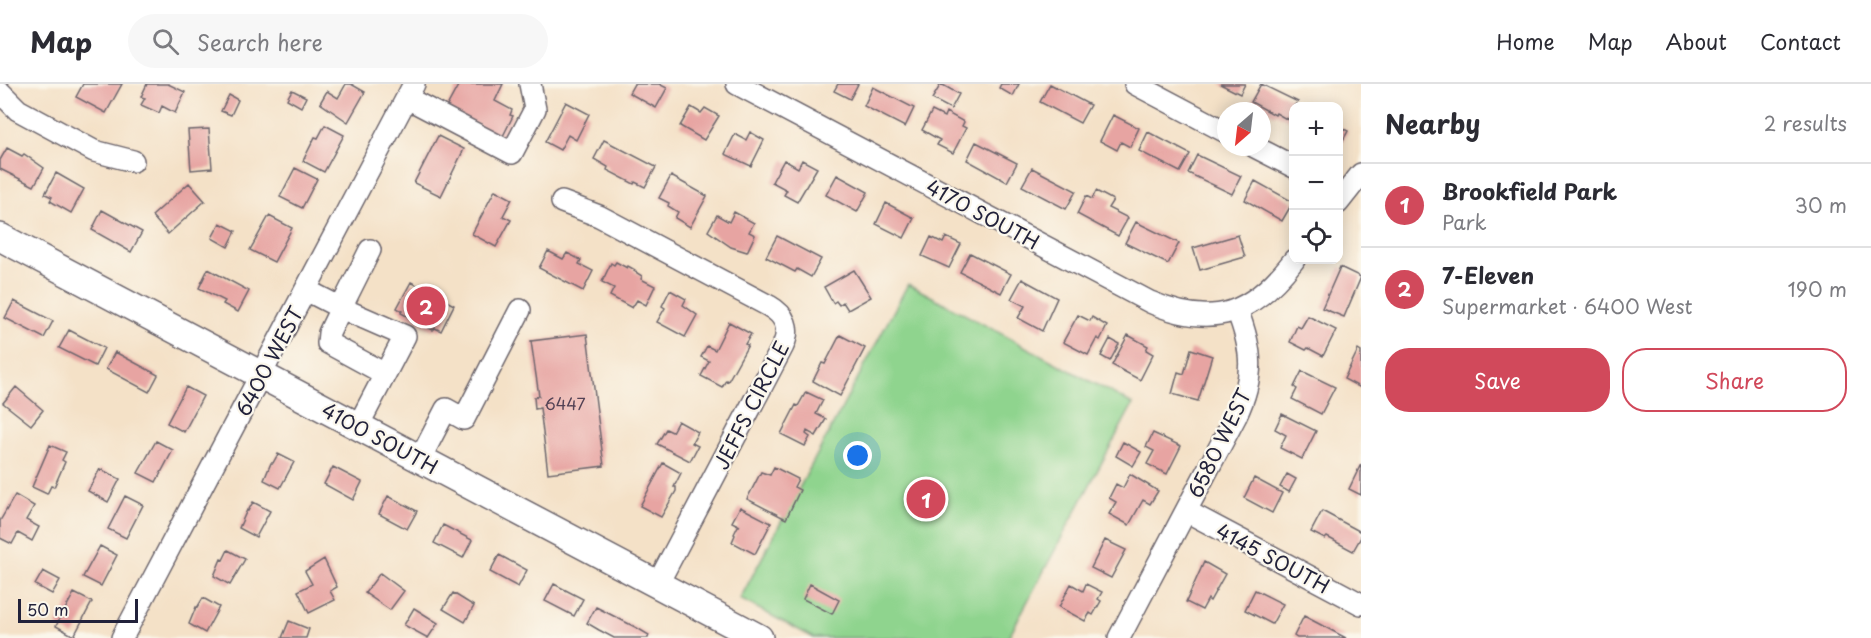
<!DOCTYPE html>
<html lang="en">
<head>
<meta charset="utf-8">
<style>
  :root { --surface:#fff; --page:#f7f7f7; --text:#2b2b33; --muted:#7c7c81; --line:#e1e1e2; --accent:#d1495b }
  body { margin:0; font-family:"Playpen Sans",sans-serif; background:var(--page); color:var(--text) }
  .controls { position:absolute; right:18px; top:18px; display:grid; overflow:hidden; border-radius:12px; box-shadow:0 3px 15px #0003 }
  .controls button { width:54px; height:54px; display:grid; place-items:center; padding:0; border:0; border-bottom:2px solid var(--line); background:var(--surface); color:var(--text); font:30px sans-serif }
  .compass { position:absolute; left:1217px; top:18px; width:54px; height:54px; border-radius:50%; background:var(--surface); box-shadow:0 3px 15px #0003; rotate:208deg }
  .scale { position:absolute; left:18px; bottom:15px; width:120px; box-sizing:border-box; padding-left:6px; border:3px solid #22223b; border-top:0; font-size:16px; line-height:21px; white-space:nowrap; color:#22223b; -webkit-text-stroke:4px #fbf7ec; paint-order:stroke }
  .you { position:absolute; left:858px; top:372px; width:21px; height:21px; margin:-15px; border:4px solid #fff; border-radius:50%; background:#1a73e8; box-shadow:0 0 0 9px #1a73e833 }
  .badge { display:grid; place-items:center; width:39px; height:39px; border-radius:50%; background:var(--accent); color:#fff; font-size:20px; font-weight:700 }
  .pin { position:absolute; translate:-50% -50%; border:3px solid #fff; box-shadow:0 2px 6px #0006 }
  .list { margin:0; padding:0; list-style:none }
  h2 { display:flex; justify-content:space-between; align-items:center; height:78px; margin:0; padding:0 24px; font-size:26px }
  h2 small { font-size:20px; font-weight:400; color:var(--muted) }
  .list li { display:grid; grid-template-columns:39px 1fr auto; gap:18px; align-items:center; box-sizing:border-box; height:84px; padding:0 24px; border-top:2px solid var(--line) }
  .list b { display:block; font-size:22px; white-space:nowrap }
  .list p { margin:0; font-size:20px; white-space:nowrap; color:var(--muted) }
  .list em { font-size:20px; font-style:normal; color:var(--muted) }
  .actions { display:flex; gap:12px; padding:18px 24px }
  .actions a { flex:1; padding:14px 0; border:2px solid var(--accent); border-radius:24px; text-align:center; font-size:21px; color:var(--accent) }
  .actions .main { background:var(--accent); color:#fff }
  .icon { flex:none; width:33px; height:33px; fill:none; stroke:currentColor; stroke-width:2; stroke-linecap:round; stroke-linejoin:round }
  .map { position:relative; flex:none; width:1361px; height:554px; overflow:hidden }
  header { display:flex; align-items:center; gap:36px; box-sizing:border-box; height:84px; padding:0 30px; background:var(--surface); border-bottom:2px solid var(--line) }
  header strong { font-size:28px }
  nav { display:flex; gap:33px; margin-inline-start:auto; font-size:21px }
  .search { width:420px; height:54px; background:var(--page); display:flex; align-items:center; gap:15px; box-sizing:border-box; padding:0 21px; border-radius:33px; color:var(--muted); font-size:22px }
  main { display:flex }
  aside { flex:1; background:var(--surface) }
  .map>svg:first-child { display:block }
</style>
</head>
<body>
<header>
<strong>Map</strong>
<div class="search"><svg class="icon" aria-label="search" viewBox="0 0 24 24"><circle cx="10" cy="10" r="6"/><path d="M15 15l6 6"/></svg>Search here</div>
<nav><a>Home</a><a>Map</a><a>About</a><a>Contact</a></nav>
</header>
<main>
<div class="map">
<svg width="1361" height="554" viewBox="0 0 1361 554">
  <rect width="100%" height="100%" fill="#fbf7ec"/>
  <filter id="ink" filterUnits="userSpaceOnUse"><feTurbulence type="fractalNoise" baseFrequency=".0167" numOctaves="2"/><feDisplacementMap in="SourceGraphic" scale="12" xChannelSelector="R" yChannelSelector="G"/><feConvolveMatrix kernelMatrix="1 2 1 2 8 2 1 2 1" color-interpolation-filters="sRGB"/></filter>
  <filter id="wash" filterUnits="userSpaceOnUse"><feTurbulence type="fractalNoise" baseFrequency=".008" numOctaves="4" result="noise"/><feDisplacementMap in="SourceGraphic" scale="24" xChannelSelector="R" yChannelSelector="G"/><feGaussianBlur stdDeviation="1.35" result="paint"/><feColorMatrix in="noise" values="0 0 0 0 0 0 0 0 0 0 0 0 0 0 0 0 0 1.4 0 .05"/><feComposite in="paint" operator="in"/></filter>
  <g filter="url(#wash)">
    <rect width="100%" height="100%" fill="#f4e1c7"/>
    <!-- green -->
    <path fill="#8fd48e" stroke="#587b64" stroke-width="1.5" d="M908,200L1133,320L1008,554H814L740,515Z"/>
    <g id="blocks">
      <!-- building -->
      <path fill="#e7a4a2" d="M83,0H122L106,29L76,13Z
        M147,0H168L185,8L175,29L162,22L159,29L141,21L145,14L141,13Z
        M346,0H351L365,8L348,38L320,19L327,7L338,14Z
        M459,0H503L495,17L512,26L510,31L513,32L502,54L446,24Z
        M634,0H659L667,4L656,24L629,9Z
        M838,0H858L850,15L834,7Z
        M941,0L959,10L951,25L932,15Z
        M1001,0H1019L1013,12L999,4Z
        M1050,0L1090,21L1080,39L1040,18Z
        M1220,0H1245L1240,10Z
        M1261,0L1298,18L1294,22L1288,36L1276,29L1275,31L1251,18Z
        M873,3L914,24L905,43L864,22Z
        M292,6L306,13L301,23L287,15Z
        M229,11L238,16L231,31L221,27Z
        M566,18L589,30L576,56L568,51L560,66L545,58Z
        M691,23L701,29L705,24L719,32L704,56L680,42Z
        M932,27L944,33L946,28L964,38L962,42L966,44L953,69L937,61L940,56L922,46Z
        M1113,31L1139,44L1130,63L1121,58L1117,66L1100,57Z
        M325,41L344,51L324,88L303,77L315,53L318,54Z
        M1338,42L1348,47L1338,65Z
        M209,45L212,84L191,86L188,46Z
        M750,48L764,56L751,82L725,70L735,50L746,56Z
        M1148,48L1190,70L1180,88L1139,67Z
        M438,52L464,65L441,112L414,99Z
        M604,56L656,83L645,103L635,98L634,100L607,86L608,83L594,75Z
        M976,58L1017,79L1007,98L967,76Z
        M7,64L22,72L24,70L44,84L34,102L0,85V76Z
        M1197,71L1241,92L1232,110L1188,89Z
        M784,76L798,84L802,76L817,84L797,118L784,111L787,106L772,98Z
        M295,84L317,95L302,124L280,113Z
        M1032,84L1076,107L1066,125L1022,102Z
        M56,89L84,105L71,129L50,117L52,113L45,110Z
        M837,91L868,108L857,128L826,111Z
        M671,92L707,112L690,143L675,134L678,128L668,122L669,119L659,114Z
        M1255,97L1293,118L1282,137L1245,116Z
        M189,99L205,117L168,150L152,132Z
        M495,106L512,115L503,132L511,136L496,163L472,150Z
        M1096,107L1113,116L1108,124L1128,134L1118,152L1077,130L1086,112L1092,115Z
        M886,119L914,134L904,154L876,140Z
        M102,126L142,148L131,168L92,146Z
        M734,128L754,139L749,148L755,151L747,168L731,163L708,147L717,131L729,138Z
        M269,132L292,144L274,178L250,166Z
        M1136,138L1179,159L1168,180L1125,159Z
        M220,139L236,147L228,163L212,154Z
        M1238,151L1245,173L1200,186L1193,164Z
        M777,152L821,175L811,193L797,185L795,188L766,173Z
        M931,153L943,159L946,153L961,160L949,184L922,172Z
        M548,167L563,175L567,169L581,176L579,180L593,187L583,207L539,184Z
        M970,169L1011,190L1001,209L960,188Z
        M616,178L627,184L628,182L635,186L634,187L642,192L641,195L655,202L646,221L637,216L632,224L610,212L614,204L602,198L611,179L614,181Z
        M1340,183L1361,193L1344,233L1322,224Z
        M208,185L249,207L238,228L223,220L225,217L199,204Z
        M854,186L871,213L848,226L843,218L839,221L836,217L833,219L824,203Z
        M1022,195L1057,214L1042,247L1018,234L1025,222L1011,215Z
        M411,198L454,221L441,247L435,244L433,246L401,229L402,227L397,224Z
        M670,206L686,215L683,221L697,231L685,253L657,238L665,224L662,222Z
        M14,217L53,237L44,254L5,234Z
        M1078,231L1090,237L1092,233L1107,242L1100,256L1097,254L1088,271L1063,258Z
        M1308,232L1336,246L1323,272L1308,264L1306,266L1290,258L1297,242L1301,244Z
        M729,238L751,250L745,260L748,261L728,297L726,296L722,303L701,292L709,277L701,273L707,262L715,266Z
        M69,246L104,264L95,282L59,264Z
        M587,250L604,382L548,389L540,324L535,325L534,313L539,312L531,257Z
        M840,251L865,264L840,312L813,297L822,279L825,280Z
        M1128,251L1148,262L1146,266L1153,270L1140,296L1112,281Z
        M1110,255L1119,260L1110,277L1101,272Z
        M1191,265L1212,272L1198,317L1172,310L1178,288L1184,290Z
        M1358,266L1361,268V304L1344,295Z
        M115,268L158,291L149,308L106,285Z
        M1302,287L1335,303L1321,330L1292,315L1297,305L1294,303Z
        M16,303L43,326L31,341L3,319Z
        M186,303L203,312L184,348L167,339Z
        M806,308L823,316L816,330L826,335L816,352L807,347L806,350L810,353L805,362L781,350L796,321L798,322Z
        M1282,330L1316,347L1302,375L1280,364L1286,351L1275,345Z
        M678,337L698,348L692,359L698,362L690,377L657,360L666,345L672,348Z
        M1153,349L1181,362L1167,390L1147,380L1154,367L1146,363Z
        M156,357L173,366L156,398L138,389Z
        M1123,358L1141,368L1133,382L1116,372Z
        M50,361L66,368L62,376L65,378L54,403L51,402L47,410L32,403Z
        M278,370L294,378L280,404L264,396L271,379H273Z
        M663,379L681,389L674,403H676V407L661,433L640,422Z
        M1361,380V411L1349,405Z
        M333,383L362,398L353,416L324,400Z
        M774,383L798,395L794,403L800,406L786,435L747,415L761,388L770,391Z
        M100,385L120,395L108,418L88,407Z
        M1130,390L1158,407L1150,420L1143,416L1129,441L1109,430L1116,418L1109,414L1116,400L1123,404Z
        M1287,390L1296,395L1289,408L1280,403Z
        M1254,394L1282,409L1272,429L1244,414Z
        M15,411L34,422L26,436L39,443L32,457L18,449L12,460L0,454V437Z
        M125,412L143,421L126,454L108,445Z
        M388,412L417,427L407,445L379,430Z
        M253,418L270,427L256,453L239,444L247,426L248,427Z
        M740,423L771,439L755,470L732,458L735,451L734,450L738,442H740L732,438Z
        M1322,427L1361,448V453L1353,467L1327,453L1325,455L1311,448Z
        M443,441L472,456L463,474L434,459Z
        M1105,456L1126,466L1111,494L1091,484Z
        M100,462L117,471L101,502L83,493Z
        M228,466L245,475L230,501L214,492L221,475L223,476Z
        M499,471L527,486L518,503L490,488Z
        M324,475L337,503L330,507L335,516L309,529L298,507L312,500L305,487Z
        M1204,478L1225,490L1210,517L1208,515L1202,526L1186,518Z
        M43,487L60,496L52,510L35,501Z
        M380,489L404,507L390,526L365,509Z
        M554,500L583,515L574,532L545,517Z
        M810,500L839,516L832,530L803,515Z
        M1071,500L1083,507L1086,500L1102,508L1098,515L1101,517L1093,531L1090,529L1085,537L1059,523Z
        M1255,506L1283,520L1272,540L1245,526Z
        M74,509L92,518L74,552L56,542Z
        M453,509L474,522L465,538L443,525Z
        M203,514L219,523L205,549L189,540L196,523L197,524Z
        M596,523L637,544L649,551L648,554H614L599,546L587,539Z
        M414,524L438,539L428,554L404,541Z
        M1304,532L1346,554H1297L1294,552Z
        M289,537L309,545L306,554H282Z"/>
    </g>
  </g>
  <g filter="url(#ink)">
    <use href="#blocks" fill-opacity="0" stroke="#6c656c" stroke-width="1.5"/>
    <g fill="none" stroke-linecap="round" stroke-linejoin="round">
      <defs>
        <path id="minor" d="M737,0L1150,218C1215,246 1253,229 1294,176
          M1135,0L1226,48
          M0,8L18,26L94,67L133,77
          M407,14L512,69L535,25L530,0
          M1255,63L1294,83
          M562,118L599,132L769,222C785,231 791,244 783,262L657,501
          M1338,119L1361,90
          M306,206L341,224L370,166
          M358,342L405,252L341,224L329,249L328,259L385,290
          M420,375L446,325L464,335L520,226
          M1186,427L1361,520
          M122,554L414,0
          M1119,554L1236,332C1255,292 1253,267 1237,226"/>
        <path id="major" d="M0,153L759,554"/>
      </defs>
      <!-- minor casing -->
      <use href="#minor" stroke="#6c656c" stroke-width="24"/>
      <!-- major casing -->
      <use href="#major" stroke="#6c656c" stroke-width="30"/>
      <!-- minor -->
      <use href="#minor" stroke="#fff" stroke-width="21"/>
      <!-- major -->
      <use href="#major" stroke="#fff" stroke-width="27"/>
    </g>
  </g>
  <g text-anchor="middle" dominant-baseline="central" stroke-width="4.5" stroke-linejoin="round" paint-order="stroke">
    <!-- number labels -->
    <g font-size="16" fill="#534255">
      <text x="565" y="319">6447</text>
    </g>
    <!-- street labels -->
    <g font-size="20" fill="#22223b" stroke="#fbf7ec">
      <text transform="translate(983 130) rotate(28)">4170 SOUTH</text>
      <text transform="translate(269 277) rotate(-62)">6400 WEST</text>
      <text transform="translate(751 321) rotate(-63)">JEFFS CIRCLE</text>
      <text transform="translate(380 354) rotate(28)">4100 SOUTH</text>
      <text transform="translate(1219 359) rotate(-64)">6580 WEST</text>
      <text transform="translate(1273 474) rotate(28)">4145 SOUTH</text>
    </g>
  </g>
</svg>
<div class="controls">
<button>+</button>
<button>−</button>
<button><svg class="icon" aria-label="locate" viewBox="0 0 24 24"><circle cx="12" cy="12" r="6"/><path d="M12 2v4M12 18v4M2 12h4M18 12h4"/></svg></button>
</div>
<svg class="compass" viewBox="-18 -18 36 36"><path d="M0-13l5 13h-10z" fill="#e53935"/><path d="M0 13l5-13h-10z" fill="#7c7c81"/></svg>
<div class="scale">50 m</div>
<div class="you"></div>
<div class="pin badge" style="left:926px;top:415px">1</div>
<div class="pin badge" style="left:426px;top:222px">2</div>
</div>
<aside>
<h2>Nearby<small>2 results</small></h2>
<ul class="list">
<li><span class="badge">1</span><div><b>Brookfield Park</b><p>Park</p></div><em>30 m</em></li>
<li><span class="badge">2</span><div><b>7-Eleven</b><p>Supermarket · 6400 West</p></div><em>190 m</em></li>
</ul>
<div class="actions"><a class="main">Save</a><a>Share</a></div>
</aside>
</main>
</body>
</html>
